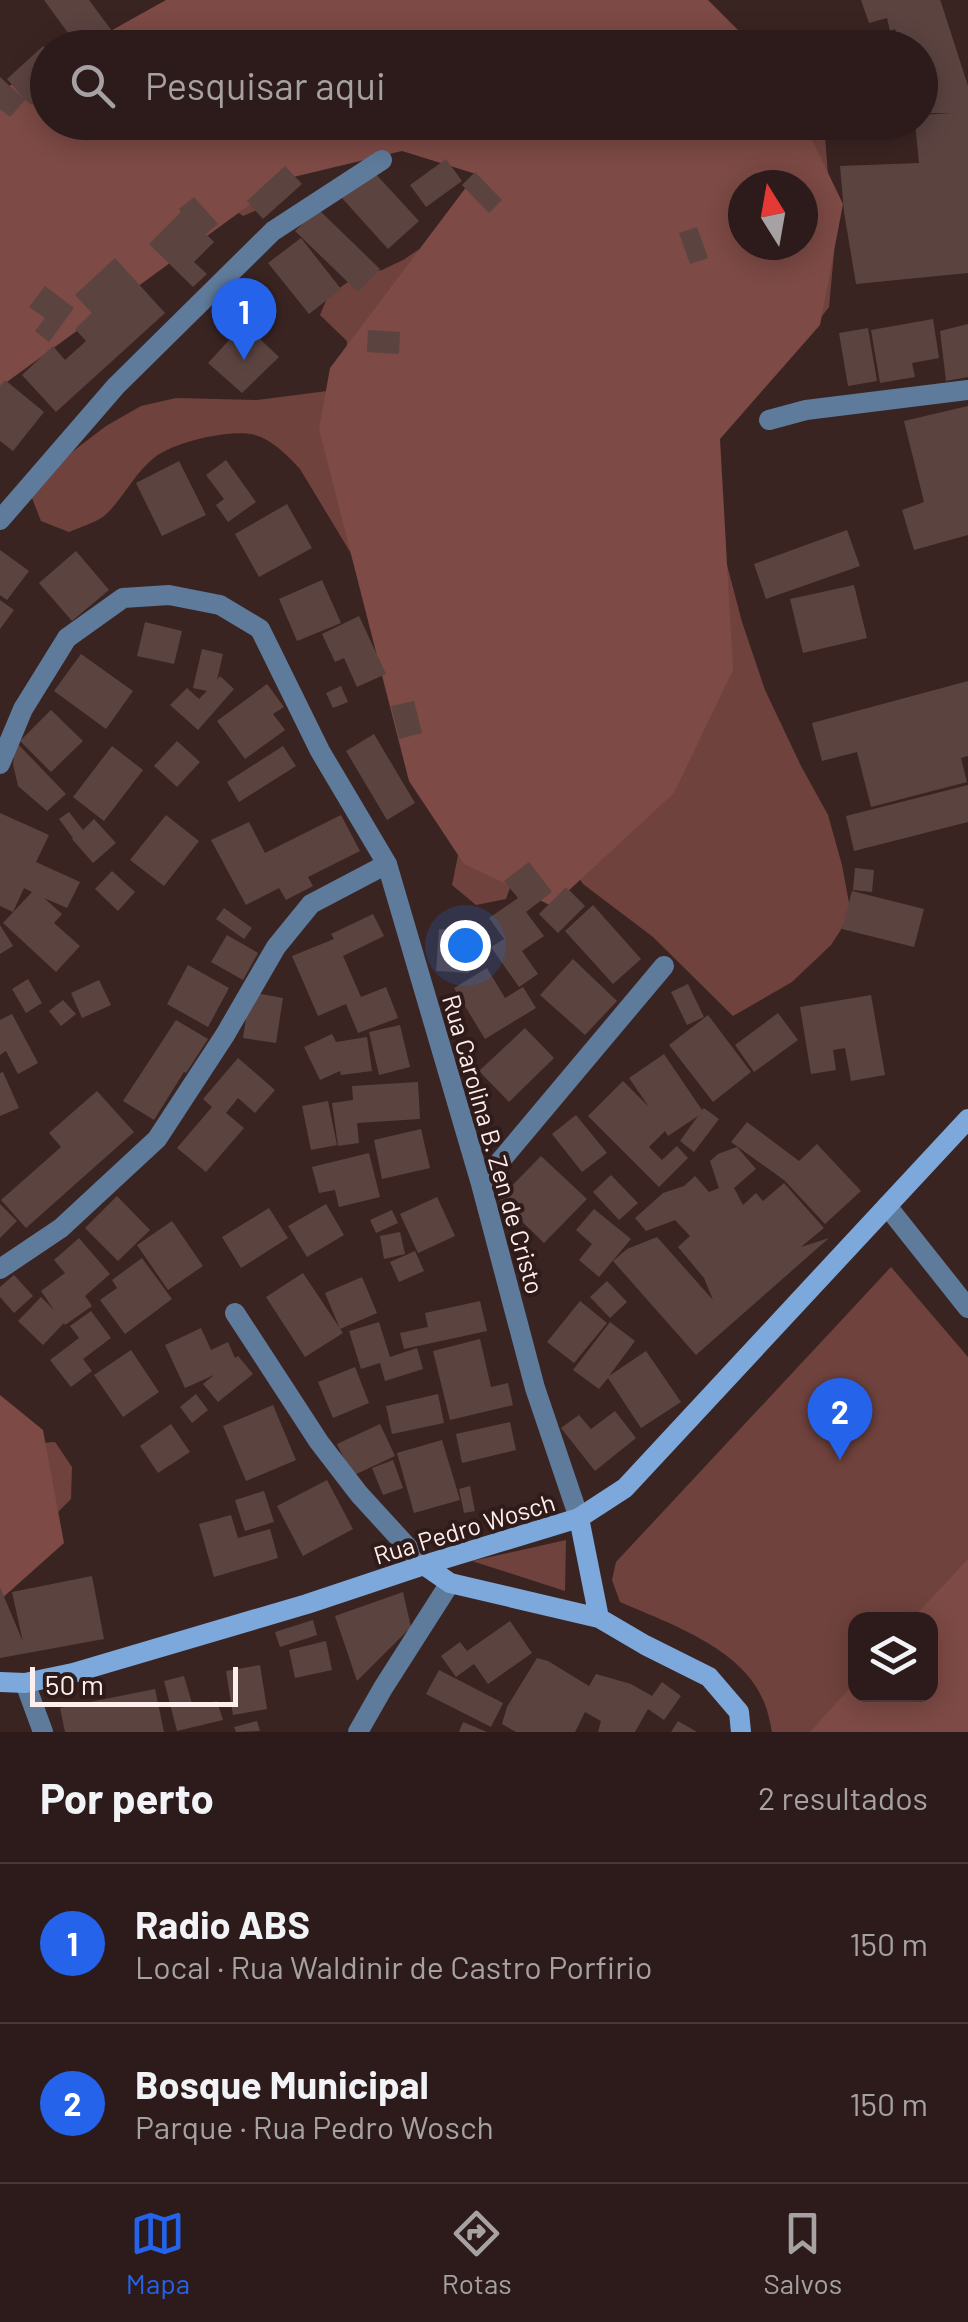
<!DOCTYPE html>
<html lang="pt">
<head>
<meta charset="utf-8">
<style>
  :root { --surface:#2c1b1a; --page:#342423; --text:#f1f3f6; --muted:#a6a1a2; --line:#483939; --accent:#2563eb }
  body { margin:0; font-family:Barlow,sans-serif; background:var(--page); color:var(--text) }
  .controls { position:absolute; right:30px; bottom:30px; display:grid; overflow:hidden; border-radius:20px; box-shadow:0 5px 25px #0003 }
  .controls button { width:90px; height:90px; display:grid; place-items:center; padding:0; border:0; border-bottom:2px solid var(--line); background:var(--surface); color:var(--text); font:50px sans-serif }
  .compass { position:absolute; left:728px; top:170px; width:90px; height:90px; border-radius:50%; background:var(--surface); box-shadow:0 5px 25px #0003; rotate:349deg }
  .scale { position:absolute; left:30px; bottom:25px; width:208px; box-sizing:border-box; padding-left:10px; border:5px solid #feefed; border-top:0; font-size:28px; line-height:35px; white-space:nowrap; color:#feefed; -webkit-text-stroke:8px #2f1b19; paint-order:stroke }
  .you { position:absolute; left:465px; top:945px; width:35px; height:35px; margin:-25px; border:8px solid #fff; border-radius:50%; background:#1a73e8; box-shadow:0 0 0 15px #1a73e833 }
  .badge { display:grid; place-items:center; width:65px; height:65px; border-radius:50%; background:var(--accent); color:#fff; font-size:32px; font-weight:700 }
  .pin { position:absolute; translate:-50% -82px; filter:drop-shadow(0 2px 5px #0008) }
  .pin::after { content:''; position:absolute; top:52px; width:35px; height:30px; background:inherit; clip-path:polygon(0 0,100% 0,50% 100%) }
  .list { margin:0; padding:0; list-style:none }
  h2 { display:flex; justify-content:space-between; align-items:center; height:130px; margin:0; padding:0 40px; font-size:42px }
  h2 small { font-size:32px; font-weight:400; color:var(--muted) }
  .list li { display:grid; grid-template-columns:65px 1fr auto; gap:30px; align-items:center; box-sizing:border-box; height:160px; padding:0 40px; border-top:2px solid var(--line) }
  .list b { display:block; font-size:38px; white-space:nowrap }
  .list p { margin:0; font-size:32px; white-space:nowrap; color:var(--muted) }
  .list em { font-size:32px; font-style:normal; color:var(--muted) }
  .icon { flex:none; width:55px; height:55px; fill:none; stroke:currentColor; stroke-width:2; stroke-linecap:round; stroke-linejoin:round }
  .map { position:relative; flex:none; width:968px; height:1732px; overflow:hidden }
  .search { position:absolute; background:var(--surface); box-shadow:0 5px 25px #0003; left:30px; right:30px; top:30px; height:110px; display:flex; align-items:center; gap:25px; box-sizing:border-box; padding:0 35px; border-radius:55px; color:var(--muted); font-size:38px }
  .sheet { height:450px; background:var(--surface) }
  nav { display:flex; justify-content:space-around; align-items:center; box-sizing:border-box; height:140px; border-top:2px solid var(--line); background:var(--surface); font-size:28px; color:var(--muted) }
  nav a { display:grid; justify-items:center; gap:5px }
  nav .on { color:var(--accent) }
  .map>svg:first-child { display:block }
</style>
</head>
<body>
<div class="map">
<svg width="968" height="1732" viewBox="0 0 968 1732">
  <rect width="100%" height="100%" fill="#3a2422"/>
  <!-- green -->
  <path fill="#6f423d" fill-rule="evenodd" d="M48,122L824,123L834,253L829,307L802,342L692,432L742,622L765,690L801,766L828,815L842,865L851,914L831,945L792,982L733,1016L653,937L583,884L567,859L520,860L506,899L476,905L452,885L463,831L399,633L300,469C287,455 271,438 251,434C226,430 175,442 155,457C134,473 122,501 104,516C95,523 80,527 69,532L41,521L32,498L72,452L106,426L141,406L176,398L257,400L327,391L346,375L347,341L320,315L328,296L358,275L382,270L403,260L421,248L473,250L478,133L297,170L264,207L243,216L235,210ZM743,185H803V245H743Z
    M891,1267L968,1357V1732H772C770,1722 768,1711 764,1702C743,1648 668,1623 620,1602L612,1580L616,1562ZM856,1620H930V1694H856Z
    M55,1442L72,1467L71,1499L50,1520L0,1446Z
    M566,1540L565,1591L472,1561Z"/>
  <!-- forest -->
  <path fill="#7d4a45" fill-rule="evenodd" d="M166,0H708L755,47L80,48Z
    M47,65L48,122L804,123L843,204L820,325L720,439L733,670L674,793L552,906L464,864L409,781L319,429L330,368L476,174L402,151L285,179L0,387V91ZM743,185H803V245H743Z
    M0,1395L43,1430L64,1543L0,1600Z
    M968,1559V1732H810L855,1682L856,1694H930V1620L912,1619Z"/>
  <!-- building -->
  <path fill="#5b4340" d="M44,0H89L123,46L120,48H79Z
    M861,0H940L941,2L968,86V273L856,284L844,212L840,166L919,163L915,122H920V115L951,113H925L924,99L920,100V48H901L895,29L890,31L887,18L869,23Z
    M43,46L48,51V90L32,105L25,100L10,117L0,109V77L23,98L7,79Z
    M446,159L462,181L426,207L410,185Z
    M285,166L302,184L263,219L247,201Z
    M372,170L419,221L388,249L342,198Z
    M475,172L502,200L489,213L462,185Z
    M194,197L218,224L206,234L214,242L194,262L207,274L193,287L149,244L181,212L179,209Z
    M318,209L380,269L358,292L295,231Z
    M697,227L708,258L690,264L679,233Z
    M301,238L341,289L309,314L268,263Z
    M115,258L165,313L56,412L22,375L53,346L65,360L86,341L75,329L92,313L75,295Z
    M45,286L74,308L49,342L35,331L45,318L29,307Z
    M933,319L939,358L912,363L915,377L880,383L871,330Z
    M244,324L279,357L242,393L208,363Z
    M968,324V377L946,381L940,331Z
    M868,328L877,381L848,386L839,333Z
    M368,330L400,332L399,354L367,352Z
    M5,380L44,412L13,451L0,441V386Z
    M968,406V535L914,550L902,510L924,502L904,421Z
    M226,460L256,502L228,522L216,505L224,499L206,475Z
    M179,461L206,515L162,536L136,483Z
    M287,504L312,548L259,577L235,534Z
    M847,530L860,566L766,599L754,564Z
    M0,550L29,571L7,600L0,595Z
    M76,551L109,590L72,621L39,583Z
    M322,580L341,623L297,641L279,599Z
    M854,585L867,638L803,653L790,599Z
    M0,600L14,610L0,629Z
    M359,616L386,674L357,687L344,658L335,662L322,634Z
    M145,622L182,631L174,664L137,656Z
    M202,649L223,654L217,680L220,676L234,689L198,730L170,705L187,688L199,699L207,691L193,688Z
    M81,654L133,691L106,729L54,691Z
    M968,681V756L961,758L967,782L871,807L857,752L822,761L812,723Z
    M267,684L284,707L273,714L285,730L245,759L217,721Z
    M341,686L348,702L333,708L326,693Z
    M414,701L422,733L399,739L391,706Z
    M51,710L83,741L51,772L20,741Z
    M374,734L415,803L387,820L346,751Z
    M177,741L200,762L177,787L154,766Z
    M16,742L66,794L47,811L18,786L13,764Z
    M112,746L143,770L104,821L73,797Z
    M283,746L296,766L239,802L227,782Z
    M968,785V822L854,851L846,816Z
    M69,812L83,830L94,819L116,843L93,863L72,839L73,838L59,819Z
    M0,813L49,835L36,862L80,882L67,908L44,898L62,914L54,923L80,946L56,972L3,923L32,892L24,888L13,912L0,906Z
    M166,815L199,841L164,886L130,860Z
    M341,815L360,851L308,877L313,886L286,900L279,888L246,905L211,840L249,822L265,853Z
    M529,862L552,892L526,912L544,936L522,951L538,974L519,987L491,947L504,939L489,918L518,898L504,881Z
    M855,868L874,870L872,892L853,890Z
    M112,871L135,892L118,911L95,889Z
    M566,887L585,906L558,933L539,914Z
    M852,891L924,909L914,947L842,929Z
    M593,905L641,959L613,984L565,931Z
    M224,908L252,928L244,939L216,919Z
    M373,914L384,936L343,956L361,997L386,987L398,1018L358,1033L346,1004L318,1016L292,956L334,939L331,934Z
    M0,925L13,946L0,954Z
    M439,929L472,932L469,973L436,971Z
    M227,935L258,953L243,980L211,962Z
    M573,959L617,1001L585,1035L540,995Z
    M188,965L229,988L208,1027L167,1004Z
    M487,968L505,998L523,987L536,1008L485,1039L454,988Z
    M28,979L42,1003L26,1013L12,989Z
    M99,980L111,1005L82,1018L71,993Z
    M688,984L704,1017L687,1025L671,992Z
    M250,992L283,998L276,1043L243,1038Z
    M871,995L885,1075L851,1081L845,1048L833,1050L836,1070L811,1074L800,1007Z
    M63,1000L76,1014L61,1026L49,1011Z
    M778,1013L798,1040L754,1072L735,1045Z
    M12,1014L38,1063L18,1074L6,1051L0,1055V1020Z
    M708,1015L751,1072L713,1102L669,1045Z
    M176,1020L208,1039L186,1073L184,1072L154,1120L123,1101Z
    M400,1025L410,1067L379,1075L369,1032Z
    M525,1028L554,1058L509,1102L479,1071Z
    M332,1034L336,1042L367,1037L372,1071L341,1075L340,1071L320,1080L304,1047Z
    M664,1054L702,1110L704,1108L719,1119L694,1152L680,1141L698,1116L668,1136L665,1131L649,1147L662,1160L677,1146L688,1158L659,1187L588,1116L623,1081L649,1107L629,1078Z
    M238,1058L275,1090L255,1113L238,1098L226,1113L244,1128L206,1172L177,1148L212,1107L203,1099Z
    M3,1072L19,1108L0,1116V1073Z
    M418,1082L420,1119L357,1123L359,1143L338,1146L332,1103L353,1100L352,1086Z
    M97,1091L134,1132L26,1228L1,1200L61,1147L49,1133Z
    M328,1101L337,1145L311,1150L302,1106Z
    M576,1115L607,1153L582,1172L552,1134Z
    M747,1122L799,1161L817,1144L861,1191L825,1224L784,1180L731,1142Z
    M421,1129L430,1168L382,1179L374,1140Z
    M737,1147L756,1169L734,1188L743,1205L756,1193L763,1201L784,1183L824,1228L801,1247L829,1238L696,1355L613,1261L627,1249L657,1237L713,1300L704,1278L678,1247L690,1236L675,1220L646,1231L635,1218L663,1193L684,1186L695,1176L709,1192L719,1188L710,1161L718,1154Z
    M369,1153L380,1197L339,1207L335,1190L319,1193L312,1167Z
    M541,1156L587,1199L544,1243L499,1199Z
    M611,1175L638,1203L619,1220L593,1192Z
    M117,1196L150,1230L118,1261L85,1228Z
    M437,1197L455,1236L418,1253L400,1214Z
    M0,1204L17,1221L0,1238Z
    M326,1204L344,1235L307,1257L288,1226Z
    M269,1208L288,1238L241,1268L222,1237Z
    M594,1209L631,1239L599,1277L579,1260L592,1244L576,1230Z
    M392,1210L398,1223L376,1233L370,1220Z
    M172,1221L203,1266L168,1290L137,1245Z
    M400,1232L405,1254L384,1259L380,1236Z
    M79,1238L110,1274L85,1296L92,1306L65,1325L64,1323L43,1345L18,1321L41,1297L54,1310L41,1291L65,1273L54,1260Z
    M415,1251L424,1271L399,1282L390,1262Z
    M142,1258L172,1299L125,1334L100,1300L117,1288L112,1280Z
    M303,1273L343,1333L305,1357L266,1297Z
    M14,1275L33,1296L14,1313L0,1297V1287Z
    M362,1277L377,1313L340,1329L325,1293Z
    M607,1281L627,1302L610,1318L590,1297Z
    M480,1301L487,1331L404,1349L400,1333L428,1327L425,1313Z
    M580,1301L607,1323L574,1363L547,1342Z
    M91,1311L111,1338L83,1359L92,1371L71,1387L50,1360L79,1338L70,1326Z
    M379,1322L390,1357L417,1348L423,1369L385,1381L380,1363L361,1369L349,1331Z
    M610,1322L635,1341L609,1376L646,1351L681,1402L641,1428L608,1378L599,1389L573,1370Z
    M201,1328L211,1350L228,1342L235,1358L238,1356L253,1374L218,1402L203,1384L214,1375L185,1388L165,1345Z
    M480,1339L491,1387L508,1383L513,1405L450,1420L433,1351Z
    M131,1350L159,1392L123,1417L94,1375Z
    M355,1367L369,1403L333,1418L318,1382Z
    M196,1394L208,1410L192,1423L180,1407Z
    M438,1394L444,1423L392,1434L386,1406Z
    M273,1405L296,1460L246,1481L223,1426Z
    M615,1411L636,1438L595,1471L561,1428L579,1415L591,1429Z
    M510,1422L516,1450L462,1463L456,1434Z
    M171,1424L190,1452L158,1473L140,1446Z
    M380,1424L395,1456L352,1476L337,1444Z
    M442,1440L460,1500L414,1513L397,1453Z
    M393,1460L403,1488L383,1495L372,1468Z
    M327,1480L353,1529L303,1556L277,1506Z
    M470,1486L475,1511L464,1513L459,1489Z
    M264,1491L274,1522L245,1531L235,1500Z
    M231,1515L238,1538L270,1529L278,1558L214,1577L199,1524Z
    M92,1576L104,1639L0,1658V1587L23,1642L12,1592Z
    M403,1592L411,1627L357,1681L335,1616Z
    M313,1620L317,1635L280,1647L275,1632Z
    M510,1621L532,1653L488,1684L474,1664L456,1677L441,1656L460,1642L467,1651Z
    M326,1641L332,1670L295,1678L289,1650Z
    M537,1658L548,1661L589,1686L596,1674L631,1684L652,1696L662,1682L681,1696L664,1720L648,1709L635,1732H598L601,1721L585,1712L575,1732H516L502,1724L507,1707Z
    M260,1665L267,1709L233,1715L226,1671Z
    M439,1670L503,1703L491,1727L426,1694Z
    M184,1676L193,1707L217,1701L223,1720L177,1731L164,1681Z
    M155,1689L164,1732H65L60,1708Z
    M257,1721L260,1731L236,1732L234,1727Z
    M678,1721L697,1732H671Z
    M463,1722L487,1732H459Z"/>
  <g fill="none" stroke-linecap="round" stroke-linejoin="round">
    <!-- street -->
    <path stroke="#5f7b9b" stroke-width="20" d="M769,420L806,410L968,390
      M0,520L116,386L273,231L382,160
      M0,764L23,709L67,638L123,598L169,595L220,605L260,629L320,751L387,864L481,1184L535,1388L579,1518
      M481,1184L664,966
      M887,1206L968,1308
      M0,1269L61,1228L157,1139L225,1035L276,947L311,904L387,864
      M235,1313L319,1442L359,1494L424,1565
      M25,1683L43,1732
      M358,1732L383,1688L450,1583"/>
    <!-- secondary -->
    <path stroke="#7ca8db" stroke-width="20" d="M579,1518L599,1618
      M424,1565L450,1583L599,1618L645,1645L709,1677L739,1712L741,1732
      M0,1682L25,1683L73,1673L307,1604L424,1565L579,1518L625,1488L968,1119"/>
  </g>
  <g text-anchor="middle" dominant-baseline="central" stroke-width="8" stroke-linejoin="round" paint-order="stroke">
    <!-- street labels -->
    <g font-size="25" fill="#feefed" stroke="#2f1b19">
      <text transform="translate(494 1144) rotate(74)">Rua Carolina B. Zen de Cristo</text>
      <text transform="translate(464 1528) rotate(-17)">Rua Pedro Wosch</text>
    </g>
  </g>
</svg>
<div class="controls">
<button><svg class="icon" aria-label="layers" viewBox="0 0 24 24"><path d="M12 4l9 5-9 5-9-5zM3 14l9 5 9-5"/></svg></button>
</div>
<svg class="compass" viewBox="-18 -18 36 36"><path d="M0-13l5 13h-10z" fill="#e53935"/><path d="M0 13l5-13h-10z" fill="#a6a1a2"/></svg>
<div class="scale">50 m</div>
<div class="you"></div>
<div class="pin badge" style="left:244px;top:360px">1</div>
<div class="pin badge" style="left:840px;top:1460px">2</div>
<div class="search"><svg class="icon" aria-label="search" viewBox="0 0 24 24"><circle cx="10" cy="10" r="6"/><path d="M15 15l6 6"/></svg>Pesquisar aqui</div>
</div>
<section class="sheet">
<h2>Por perto<small>2 resultados</small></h2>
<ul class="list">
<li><span class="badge">1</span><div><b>Radio ABS</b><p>Local · Rua Waldinir de Castro Porfirio</p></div><em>150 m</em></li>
<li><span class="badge">2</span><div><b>Bosque Municipal</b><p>Parque · Rua Pedro Wosch</p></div><em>150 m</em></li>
</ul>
</section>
<nav>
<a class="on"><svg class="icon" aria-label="map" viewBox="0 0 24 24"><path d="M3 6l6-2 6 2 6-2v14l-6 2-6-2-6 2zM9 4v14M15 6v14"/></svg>Mapa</a>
<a><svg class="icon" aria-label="directions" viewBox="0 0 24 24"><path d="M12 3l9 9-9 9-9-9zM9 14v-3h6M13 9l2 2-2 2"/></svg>Rotas</a>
<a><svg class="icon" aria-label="saved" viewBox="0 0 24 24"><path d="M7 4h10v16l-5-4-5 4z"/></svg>Salvos</a>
</nav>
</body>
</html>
